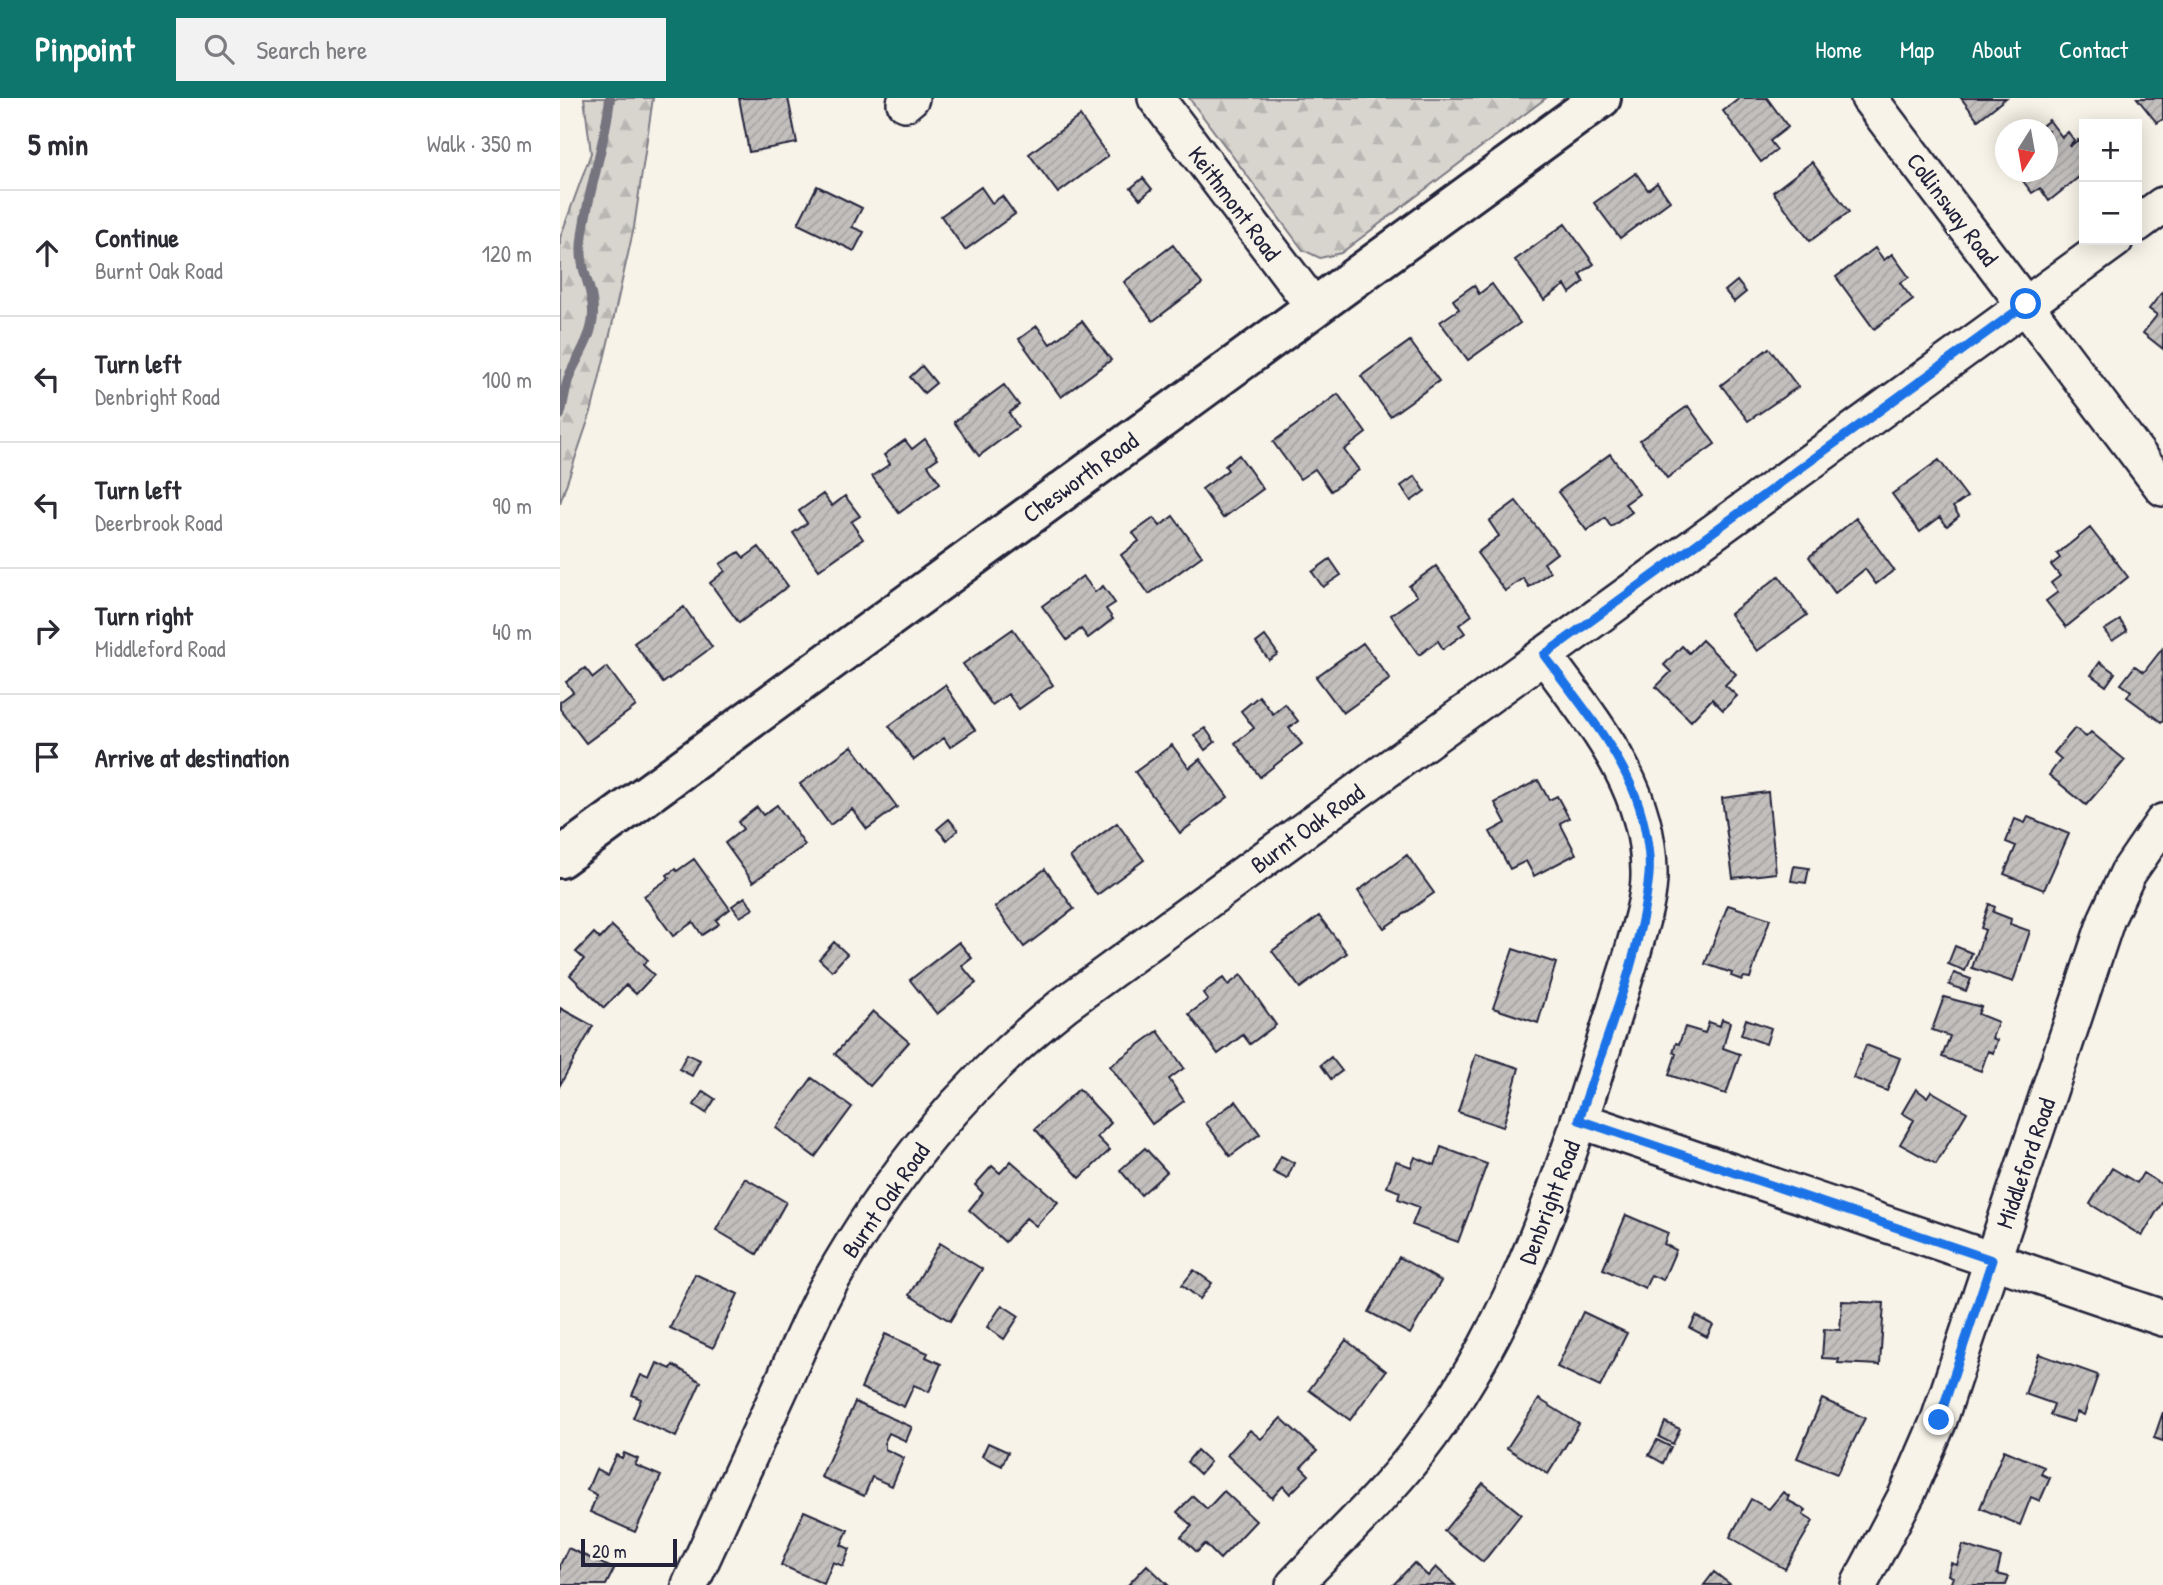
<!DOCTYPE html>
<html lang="en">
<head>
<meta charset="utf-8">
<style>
  :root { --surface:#fff; --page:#f2f2f3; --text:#2b2b33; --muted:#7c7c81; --line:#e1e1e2; --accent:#0f766e }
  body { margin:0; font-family:"Patrick Hand",sans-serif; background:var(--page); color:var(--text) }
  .controls { position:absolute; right:21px; top:21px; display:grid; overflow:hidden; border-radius:0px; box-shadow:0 4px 18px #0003 }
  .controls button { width:63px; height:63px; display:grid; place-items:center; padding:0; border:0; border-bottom:2px solid var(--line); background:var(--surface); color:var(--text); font:35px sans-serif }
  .compass { position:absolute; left:1435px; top:21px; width:63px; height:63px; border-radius:50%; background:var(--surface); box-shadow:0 4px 18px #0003; rotate:191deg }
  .scale { position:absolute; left:21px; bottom:18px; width:96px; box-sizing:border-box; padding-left:7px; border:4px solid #22223b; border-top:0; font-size:19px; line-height:24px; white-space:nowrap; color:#22223b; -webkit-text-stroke:5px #f7f3e8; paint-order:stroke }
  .stop { position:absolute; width:21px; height:21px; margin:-16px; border:5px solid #1a73e8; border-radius:50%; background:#fff }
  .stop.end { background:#1a73e8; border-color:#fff; box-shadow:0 2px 7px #0008 }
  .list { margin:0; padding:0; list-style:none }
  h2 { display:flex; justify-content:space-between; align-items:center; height:91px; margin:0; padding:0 28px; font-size:30px }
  h2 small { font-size:23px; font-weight:400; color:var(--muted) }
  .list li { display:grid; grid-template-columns:46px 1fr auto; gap:21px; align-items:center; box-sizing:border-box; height:126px; padding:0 28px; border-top:2px solid var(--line) }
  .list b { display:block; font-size:26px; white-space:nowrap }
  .list p { margin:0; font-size:23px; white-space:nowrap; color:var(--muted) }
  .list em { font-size:23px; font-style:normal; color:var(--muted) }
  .icon { flex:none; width:38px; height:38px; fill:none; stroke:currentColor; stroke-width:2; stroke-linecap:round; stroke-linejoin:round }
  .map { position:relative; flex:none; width:1603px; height:1487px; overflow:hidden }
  header { display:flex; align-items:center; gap:42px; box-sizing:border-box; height:98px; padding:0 35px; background:var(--accent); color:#fff }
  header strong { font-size:33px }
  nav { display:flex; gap:38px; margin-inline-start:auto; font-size:24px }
  .search { width:490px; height:63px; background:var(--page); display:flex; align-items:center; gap:18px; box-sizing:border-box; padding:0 24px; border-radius:0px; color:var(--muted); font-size:26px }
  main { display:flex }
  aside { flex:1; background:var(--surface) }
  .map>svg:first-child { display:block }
</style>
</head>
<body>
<header>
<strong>Pinpoint</strong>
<div class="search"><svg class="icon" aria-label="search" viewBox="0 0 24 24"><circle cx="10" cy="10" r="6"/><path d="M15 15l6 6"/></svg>Search here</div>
<nav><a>Home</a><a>Map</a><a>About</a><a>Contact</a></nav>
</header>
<main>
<aside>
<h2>5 min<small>Walk · 350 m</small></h2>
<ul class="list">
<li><svg class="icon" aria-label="ahead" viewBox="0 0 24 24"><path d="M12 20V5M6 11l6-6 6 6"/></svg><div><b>Continue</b><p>Burnt Oak Road</p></div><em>120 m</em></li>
<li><svg class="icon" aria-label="left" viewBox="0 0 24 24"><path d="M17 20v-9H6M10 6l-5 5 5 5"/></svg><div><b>Turn left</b><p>Denbright Road</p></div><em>100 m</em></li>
<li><svg class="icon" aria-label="left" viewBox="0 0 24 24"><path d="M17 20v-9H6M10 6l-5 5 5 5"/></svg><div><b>Turn left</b><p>Deerbrook Road</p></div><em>90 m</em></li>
<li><svg class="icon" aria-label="right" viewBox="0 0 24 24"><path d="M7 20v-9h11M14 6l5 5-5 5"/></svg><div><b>Turn right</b><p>Middleford Road</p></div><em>40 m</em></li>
<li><svg class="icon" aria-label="arrive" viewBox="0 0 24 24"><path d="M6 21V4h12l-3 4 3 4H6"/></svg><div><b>Arrive at destination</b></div></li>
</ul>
</aside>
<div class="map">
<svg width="1603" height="1487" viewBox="0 0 1603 1487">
  <defs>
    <pattern id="forest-firs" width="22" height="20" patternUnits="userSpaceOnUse" patternTransform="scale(1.75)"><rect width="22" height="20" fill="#d8d5cf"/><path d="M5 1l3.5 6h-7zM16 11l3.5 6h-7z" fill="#b9b7b3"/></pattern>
    <pattern id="building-hatch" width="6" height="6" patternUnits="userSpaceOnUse" patternTransform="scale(1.75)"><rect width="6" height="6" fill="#c2bfbd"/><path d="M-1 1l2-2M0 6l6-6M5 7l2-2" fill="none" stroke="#a6a4a3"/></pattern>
  </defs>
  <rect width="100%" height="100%" fill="#f7f3e8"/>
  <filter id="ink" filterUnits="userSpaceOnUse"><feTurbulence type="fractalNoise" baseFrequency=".0143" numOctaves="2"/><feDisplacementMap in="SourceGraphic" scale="14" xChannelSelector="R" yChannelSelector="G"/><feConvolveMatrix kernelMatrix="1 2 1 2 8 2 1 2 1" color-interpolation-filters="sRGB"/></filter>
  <g filter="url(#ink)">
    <!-- forest -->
    <path fill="url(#forest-firs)" stroke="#7d7c85" stroke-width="2" d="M24,0H93L74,129L51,232L32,311L0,405V140L31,55Z
      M629,0H986L781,155L760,160L743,152Z"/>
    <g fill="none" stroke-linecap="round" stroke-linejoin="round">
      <!-- stream -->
      <path stroke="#76747f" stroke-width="10" d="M0,317C4,304 5,288 10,276C19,257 33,237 33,216C34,188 18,174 22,142C27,94 45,49 50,0"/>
    </g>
    <!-- building -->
    <path fill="url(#building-hatch)" stroke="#22223b" stroke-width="2" d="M179,0H228L237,45L189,54Z
      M1180,0H1207L1228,29L1210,43L1217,52L1201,64L1163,13Z
      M1401,0H1446L1418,22Z
      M1577,0H1603V21L1597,25Z
      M520,18L548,58L498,95L469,56Z
      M1489,22L1502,39L1508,34L1514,42L1509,49L1518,42L1524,50V75L1489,103L1480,90L1472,95L1457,75L1488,74V32H1477Z
      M1252,64L1289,114L1250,143L1213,94Z
      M1076,75L1088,92L1097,85L1110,103L1060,140L1034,105Z
      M583,80L592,91L580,101L571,90Z
      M257,88L302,110L292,129L304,134L294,153L238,126Z
      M421,89L432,105L442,98L455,116L405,152L381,118Z
      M1005,126L1034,166L1020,176L1024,184L1010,195L1005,187L984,202L955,162Z
      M613,147L642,186L593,223L564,184Z
      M1315,150L1324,162L1332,156L1349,179L1340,185L1353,202L1314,231L1276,179Z
      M1177,183L1186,194L1174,204L1165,193Z
      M932,186L960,225L908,262L880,224L899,211L893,202L914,187L919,196Z
      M1603,193V251L1583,235L1597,217L1589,211Z
      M522,223L551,262L501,299L459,241L477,228L490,246Z
      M850,243L879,283L830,318L801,278Z
      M1209,250L1238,289L1188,323L1161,287Z
      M362,268L376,285L364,295L350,279Z
      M444,287L459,307L449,315L458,329L419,358L394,324Z
      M778,296L806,335L784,352L799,372L771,393L755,371L740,381L713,344Z
      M1128,308L1155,346L1107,380L1080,342Z
      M365,341L378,360L368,367L380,385L339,415L312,378L330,366L324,357L345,342L352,351Z
      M1050,356L1079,396L1065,406L1072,414L1051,429L1045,420L1027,433L998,394Z
      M679,357L703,391L663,420L642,391L668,372L665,368Z
      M1379,362L1407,399L1393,409L1399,418L1387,428L1380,419L1360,434L1332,396Z
      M855,378L865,393L851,403L841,388Z
      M263,396L272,408L285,398L300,418L291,424L303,441L259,472L233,435L247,425L239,413Z
      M956,403L997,455L984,465L990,474L969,489L963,480L945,493L917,455L939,438L929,423Z
      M613,418L642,458L589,496L561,457L579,443L573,435L594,420L600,428Z
      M1296,420L1334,472L1316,486L1305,471L1275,495L1249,459Z
      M1530,430L1568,479L1506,529L1486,503L1498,494L1491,485L1500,478L1491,467L1500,460L1497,456Z
      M199,449L228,488L179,525L150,485L165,473L160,466L179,454L184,460Z
      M770,461L781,477L763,489L752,474Z
      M876,468L912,517L899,527L905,535L883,551L878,543L859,557L831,517L857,498L849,488Z
      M523,478L535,494L543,488L555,505L546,511L553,521L528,540L521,531L507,542L482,508Z
      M1219,478L1247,517L1197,553L1170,516Z
      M124,509L152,549L103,585L74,545Z
      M1560,522L1567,533L1552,543L1544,532Z
      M453,531L493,587L459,611L448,596L432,607L403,566Z
      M705,538L718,556L709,562L696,545Z
      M1142,542L1176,576L1165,587L1177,598L1163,612L1152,601L1131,623L1096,589L1111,574L1104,567L1122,548L1129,555Z
      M803,545L830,581L783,615L756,579Z
      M1602,551L1603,622L1601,624L1567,599L1571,593L1561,586L1575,568L1584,574Z
      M1540,564L1555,575L1546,588L1531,577Z
      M47,569L76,608L26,645L0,611V604L13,594L6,584L25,570L33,580Z
      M385,587L415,632L390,649L384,640L354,662L329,628Z
      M699,598L713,616L725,606L738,623L729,630L742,646L700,679L675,645L694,630L681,613Z
      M645,630L655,644L645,652L634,637Z
      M1515,630L1526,639L1531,634L1565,662L1526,707L1489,677L1501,661L1494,655Z
      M612,647L629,670L640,661L668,699L620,735L575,674Z
      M292,648L337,709L307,731L292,711L270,727L240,686Z
      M978,682L989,702L997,698L1009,720L1000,725L1016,756L974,778L966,763L950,771L930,734L946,725L935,705Z
      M1208,694L1216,775L1173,780L1162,700Z
      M217,707L245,747L193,784L165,745L183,731L178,724L197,709L203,717Z
      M1468,719L1509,736L1484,792L1444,776L1456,748L1446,744L1455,721L1465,725Z
      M389,721L398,732L387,742L377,731Z
      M557,725L584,762L537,797L510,759Z
      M847,757L874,795L824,830L798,793Z
      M134,761L170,811L156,822L159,826L142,837L133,824L113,838L84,798L109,780L107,777L115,771L117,773Z
      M1234,768L1249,770L1246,785L1231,783Z
      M485,771L514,811L464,849L435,809Z
      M185,799L193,811L180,819L172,808Z
      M1429,806L1435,809L1433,814L1451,821L1450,826L1470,833L1453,884L1412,870L1425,832L1421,830Z
      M1168,807L1210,821L1190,880L1184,879L1182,882L1171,878L1172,875L1145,866Z
      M759,818L787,855L740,890L712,853Z
      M52,828L88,862L83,867L94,877L76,896L66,887L44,910L10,877L24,861L16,854L34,835L40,841Z
      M274,844L287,856L272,873L259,861Z
      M399,844L412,860L402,868L416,885L377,916L350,882Z
      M1395,848L1412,855L1405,873L1388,866Z
      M953,851L996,865L978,925L933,910Z
      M1394,875L1411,881L1406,893L1389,887Z
      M681,877L716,927L690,946L683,937L658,956L629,916L648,902L643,895L663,880L668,887Z
      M1384,899L1421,909L1418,916L1438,924L1432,940L1437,942L1433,955L1428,953L1421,973L1382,959L1390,938L1372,932Z
      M0,910L33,928L0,987Z
      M313,913L349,944L310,988L275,956Z
      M1162,921L1170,924L1163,950L1180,956L1166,996L1109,977L1116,956L1113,954L1116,945L1119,946L1125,929L1145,935L1149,924L1160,928Z
      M1186,921L1211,930L1206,946L1181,937Z
      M598,933L624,970L609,981L624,1003L592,1026L550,968Z
      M1306,947L1340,960L1327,993L1293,980Z
      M127,956L140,962L132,978L119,971Z
      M916,956L959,970L943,1029L898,1014Z
      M771,959L782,973L771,981L761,967Z
      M252,980L292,1009L255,1059L216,1030Z
      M519,991L551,1025L537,1039L550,1052L520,1080L475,1031Z
      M1356,991L1367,999L1371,993L1407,1014L1376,1066L1340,1046L1354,1022L1342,1015Z
      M143,993L155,1001L146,1015L134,1007Z
      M676,1003L700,1036L670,1058L646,1025Z
      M881,1049L927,1066L898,1144L852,1127L859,1109L838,1101L840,1094L827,1089L836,1063L851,1069L855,1059L875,1067Z
      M585,1050L607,1074L581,1097L560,1072Z
      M721,1058L734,1065L727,1081L713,1074Z
      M451,1063L498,1104L476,1128L466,1120L445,1144L409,1112L423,1095L415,1087L432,1068L440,1075Z
      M1552,1070L1577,1085L1583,1075L1603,1087V1103L1582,1138L1530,1106Z
      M185,1080L226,1104L197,1156L156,1132Z
      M1066,1117L1108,1135L1104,1146L1116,1152L1103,1182L1091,1177L1085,1190L1043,1171Z
      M380,1145L422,1171L390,1223L349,1197Z
      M839,1159L881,1183L850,1236L809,1214Z
      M634,1172L652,1185L640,1201L622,1187Z
      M135,1176L178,1196L153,1250L110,1230Z
      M1282,1203L1324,1205L1320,1267L1278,1265L1279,1261L1262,1260L1264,1231L1280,1232Z
      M442,1207L459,1218L444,1241L427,1229Z
      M1023,1214L1067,1235L1040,1289L997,1269Z
      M1136,1218L1153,1227L1147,1239L1130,1230Z
      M325,1236L368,1255L366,1259L381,1266L369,1294L354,1287L344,1309L301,1290Z
      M786,1242L826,1273L790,1322L749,1292Z
      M1479,1256L1538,1277L1524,1317L1517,1314L1513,1324L1490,1317L1494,1306L1465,1296Z
      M97,1265L111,1271L113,1267L141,1284L116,1339L73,1320L81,1301L72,1297L81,1277L90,1281Z
      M979,1301L1019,1326L988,1376L947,1350Z
      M1262,1301L1305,1320L1277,1376L1237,1360Z
      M295,1304L352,1329L346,1343L329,1335L325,1343V1351L344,1360L332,1388L312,1379L304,1398L261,1379Z
      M1603,1314V1343L1594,1340Z
      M721,1320L757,1353L741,1369L749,1377L730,1396L723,1388L712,1400L667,1357L690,1332L701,1341Z
      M1105,1324L1120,1331L1113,1346L1099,1339Z
      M1097,1342L1111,1349L1103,1365L1089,1357Z
      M428,1345L448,1354L442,1368L422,1358Z
      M637,1352L650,1364L640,1376L627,1364Z
      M1444,1352L1484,1369L1481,1376L1490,1380L1480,1403L1471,1399L1460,1427L1420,1410Z
      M64,1355L78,1361L75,1367L101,1378L75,1434L30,1414L37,1397L27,1392L36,1371L47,1376L56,1357L62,1360Z
      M923,1385L961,1416L923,1464L884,1433Z
      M664,1393L696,1423L660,1461L645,1446L637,1454L621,1439L632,1428L617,1414L633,1398L647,1411Z
      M1223,1394L1229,1398L1227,1402L1246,1412L1243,1417L1253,1423L1225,1471L1170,1439L1191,1401L1209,1411Z
      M244,1413L288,1432L281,1447L290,1451L283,1468L273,1464L264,1486L221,1467Z
      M1403,1447L1441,1459L1437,1476L1449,1479L1446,1487H1390L1393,1479L1388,1477L1391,1465L1397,1467Z
      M8,1450L54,1471L46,1487H0V1467Z
      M854,1465L868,1478L876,1469L895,1487H833Z
      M587,1467L608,1487H568Z
      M1154,1474L1171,1487H1144Z"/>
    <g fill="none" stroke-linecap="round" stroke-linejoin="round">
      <defs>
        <path id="minor" d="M596,0L754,209
          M1309,0L1603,390
          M345,5L351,0
          M1577,126L1603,107
          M1019,1022L1603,1220
          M130,1487C161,1421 191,1355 221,1289C236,1256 250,1220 268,1188C331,1076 404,986 505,906L1555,142
          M734,1487C775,1444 820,1402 857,1355C970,1210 1017,1029 1072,857C1079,830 1090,801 1089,773C1088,687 1032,623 984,557
          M1299,1487L1347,1396L1379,1322L1547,820L1568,775L1603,724"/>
        <path id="tertiary" d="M0,760L1041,0"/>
      </defs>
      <!-- minor casing -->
      <use href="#minor" stroke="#22223b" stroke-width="40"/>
      <!-- tertiary casing -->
      <use href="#tertiary" stroke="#22223b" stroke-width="44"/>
      <!-- minor -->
      <use href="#minor" stroke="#f7f3e8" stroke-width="35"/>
      <!-- tertiary -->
      <use href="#tertiary" stroke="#f7f3e8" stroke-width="38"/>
    </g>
  </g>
  <g fill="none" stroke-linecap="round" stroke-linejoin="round" filter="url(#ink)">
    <!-- route -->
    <path stroke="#1a73e8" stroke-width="9" d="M1379,1322L1432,1162L1019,1022C1043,947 1082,856 1089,777C1091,755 1084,720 1076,699C1056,647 1017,602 984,557L1466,206"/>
  </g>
  <g text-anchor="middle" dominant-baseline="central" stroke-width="5" stroke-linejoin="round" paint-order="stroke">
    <!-- street labels -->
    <g font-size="24" fill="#22223b" stroke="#f7f3e8">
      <text transform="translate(675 105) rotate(53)">Keithmont Road</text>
      <text transform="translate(1393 111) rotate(53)">Collinsway Road</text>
      <text transform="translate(520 379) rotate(-36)">Chesworth Road</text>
      <text transform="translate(747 730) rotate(-36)">Burnt Oak Road</text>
      <text transform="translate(1465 1065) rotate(-71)">Middleford Road</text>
      <text transform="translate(325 1102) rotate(-55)">Burnt Oak Road</text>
      <text transform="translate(989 1104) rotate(-69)">Denbright Road</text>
    </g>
  </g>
</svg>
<div class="controls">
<button>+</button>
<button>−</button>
</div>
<svg class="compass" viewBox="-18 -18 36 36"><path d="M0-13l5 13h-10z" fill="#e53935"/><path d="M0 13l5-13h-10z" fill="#7c7c81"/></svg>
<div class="scale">20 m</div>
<div class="stop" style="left:1466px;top:206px"></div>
<div class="stop end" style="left:1379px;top:1322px"></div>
</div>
</main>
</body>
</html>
